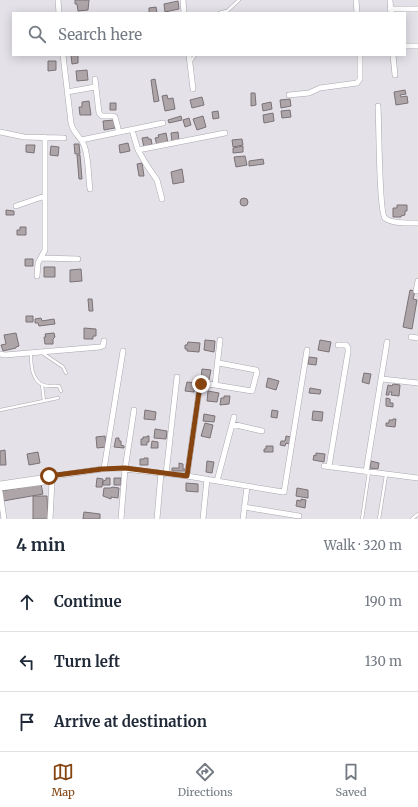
<!DOCTYPE html>
<html lang="en">
<head>
<meta charset="utf-8">
<style>
  :root { --surface:#fff; --page:#f2f2f3; --text:#1f2937; --muted:#747a83; --line:#e0e1e3; --accent:#854410 }
  body { margin:0; font-family:Merriweather,serif; background:var(--page); color:var(--text) }
  .stop { position:absolute; width:12px; height:12px; margin:-9px; border:3px solid #854410; border-radius:50%; background:#fff }
  .stop.end { background:#854410; border-color:#fff; box-shadow:0 1px 4px #0008 }
  .list { margin:0; padding:0; list-style:none }
  h2 { display:flex; justify-content:space-between; align-items:center; height:52px; margin:0; padding:0 16px; font-size:17px }
  h2 small { font-size:13px; font-weight:400; color:var(--muted) }
  .list li { display:grid; grid-template-columns:26px 1fr auto; gap:12px; align-items:center; box-sizing:border-box; height:60px; padding:0 16px; border-top:1px solid var(--line) }
  .list b { display:block; font-size:15px; white-space:nowrap }
  .list em { font-size:13px; font-style:normal; color:var(--muted) }
  .icon { flex:none; width:22px; height:22px; fill:none; stroke:currentColor; stroke-width:2; stroke-linecap:round; stroke-linejoin:round }
  .map { position:relative; flex:none; width:418px; height:519px; overflow:hidden }
  .search { position:absolute; background:var(--surface); box-shadow:0 2px 10px #0003; left:12px; right:12px; top:12px; height:44px; display:flex; align-items:center; gap:10px; box-sizing:border-box; padding:0 14px; border-radius:0px; color:var(--muted); font-size:15px }
  .sheet { height:232px; background:var(--surface) }
  nav { display:flex; justify-content:space-around; align-items:center; box-sizing:border-box; height:56px; border-top:1px solid var(--line); background:var(--surface); font-size:11px; color:var(--muted) }
  nav a { display:grid; justify-items:center; gap:2px }
  nav .on { color:var(--accent) }
  .map>svg:first-child { display:block }
</style>
</head>
<body>
<div class="map">
<svg width="418" height="519" viewBox="0 0 418 519">
  <rect width="100%" height="100%" fill="#e4e1e9"/>
  <!-- building -->
  <path fill="#aea5a9" stroke="#7a7276" d="M75,0H89L88,10L78,11L77,4H75Z
    M178,1L179,9L165,12L164,4Z
    M156,7L157,13H149V8Z
    M71,55H78V63L72,64Z
    M48,61H56V70L48,71Z
    M87,70L88,80L77,81L76,71Z
    M155,79L159,101L154,102L151,80Z
    M405,90L406,94L400,95L401,97L407,96L408,103L396,105L394,92Z
    M251,93H255L256,105L251,106Z
    M167,95L168,99L173,98L175,109L165,111L162,96Z
    M202,97L204,105L192,108L190,100Z
    M290,99L291,106L281,108L280,100Z
    M89,101L91,115H80L79,107H82V102Z
    M271,102L272,109L263,111L262,104Z
    M110,103H116V110H110Z
    M290,110L291,117L282,118L281,111Z
    M218,111L219,118L213,119L212,112Z
    M273,113L274,121L264,123L263,115Z
    M181,116L182,120L169,123L168,120Z
    M203,116L206,127L197,130L193,119Z
    M189,118L191,125L185,127L183,120Z
    M114,120L115,128L104,130L103,121Z
    M178,132L179,141L172,142L171,133Z
    M166,133L168,143L157,145L155,138L159,137L158,135Z
    M148,137V139H151L152,144L144,147L142,138Z
    M242,139L243,145L233,147L232,140Z
    M128,143L130,151L120,153L119,145Z
    M74,144H79L80,154H75Z
    M26,145H35L34,153L26,152Z
    M51,146L59,147L58,156L50,155Z
    M243,146V152L233,153V148Z
    M77,155H80L82,179H79Z
    M245,156L247,165L236,167L234,157Z
    M263,159L264,164L249,166V161Z
    M142,163L144,176H139L137,164Z
    M182,169L184,182L173,184L171,172Z
    M240 202a4 4 0 1 1 8 0a4 4 0 1 1-8 0Z
    M397,205H407V211H405V215L401,216V217H393V208H397Z
    M6,210L14,211V215H6Z
    M20,227H26V235H17V230H20Z
    M25,259H33V266H25Z
    M44,267H55V277H44Z
    M81,269L82,281L70,282V270Z
    M410,290L415,291L413,299L417,300L412,329L403,327Z
    M88,299H92L93,311H89Z
    M26,316H33V322H26Z
    M41,318L42,321L54,319L55,324L39,326L38,323H35V319Z
    M84,328L96,329V336H93V339H84Z
    M16,333L19,346L16,347V348L3,351L1,345L6,344L4,335Z
    M54,333L55,337L53,339V344H45L44,337H46L45,334Z
    M205,340L215,341L214,352L204,350Z
    M320,340L331,342L329,352L318,350Z
    M188,342L200,343L199,352L187,351V349H185V345H187Z
    M309,357L317,358L316,365L308,364Z
    M202,369L211,370L209,380L201,379Z
    M364,373L371,374L369,384L362,382Z
    M268,378L279,381L276,390L266,387Z
    M187,382L195,383L194,392L185,391Z
    M393,384L400,385L399,396L391,395L392,392H389V395H386L388,385L392,386Z
    M310,388L321,390L320,394L309,393Z
    M208,391L219,393L217,402L207,401Z
    M224,396H230L229,404L220,405L221,398H224Z
    M386,398L390,399V403H393V407L386,406Z
    M145,410L156,412L155,420L144,419Z
    M272,410L278,411L277,418L271,417Z
    M313,411L323,412L322,421L312,420Z
    M204,414L215,416L214,422L203,421Z
    M393,419H396L395,427L386,426V423H389V420H393Z
    M205,423L213,425L210,438L201,436Z
    M155,429L167,431L166,439L154,438Z
    M105,436L106,447L97,448L96,437Z
    M147,436H149V442H147V445H141V439H143V437H147Z
    M286,436L291,437L289,444L286,443L285,446L280,445L281,441H285Z
    M116,438H119V441H121V445L124,446V448L114,447Z
    M152,441L158,442V448H151Z
    M266,446H273V452H264V449H266Z
    M5,450L6,465H0V451Z
    M38,452L40,463L29,465L27,454Z
    M316,453L325,454L324,462L313,460L314,455L316,456Z
    M144,458H148V465H140V459H144Z
    M207,461L214,462L212,473L206,472Z
    M371,461L379,463L378,469L370,468Z
    M179,463L183,464V469H185V471H172V468H179Z
    M97,478L103,479L102,487H96Z
    M106,478H110V485H103V481L106,480Z
    M114,478H121V485H114Z
    M186,483L198,484V492L186,491Z
    M41,484L43,494L3,501L1,491Z
    M112,487L119,488L118,498L111,497V499L103,496L104,488H111Z
    M297,488L308,490V498L296,496Z
    M33,496H47L48,519H33Z
    M301,499L306,500L305,508L296,506L297,500L301,501Z
    M84,512L100,514V519H83Z"/>
  <g fill="none" stroke-linecap="round" stroke-linejoin="round">
    <defs>
      <path id="service" d="M219,13L226,11
        M225,13L239,0
        M191,61L195,55
        M41,352L63,367L66,373
        M31,353C31,363 31,380 43,385C48,387 54,385 59,386L61,391
        M42,385L44,401
        M0,410L58,398
        M362,519L369,472
        M379,519L386,475
        M412,519L418,514"/>
      <path id="minor" d="M58,0L59,13
        M183,0L184,13
        M356,0L357,13
        M390,0L391,13
        M390,9H418
        M405,46H418
        M63,55L71,123C73,133 80,136 84,145C89,158 88,175 90,189
        M189,55L193,89
        M393,55L395,75
        M95,79L99,113L102,116H113L115,117L119,132
        M67,92L95,87
        M289,95L309,93L320,88L357,83L360,79V55
        M378,106C379,121 379,213 385,218C391,224 410,223 418,223
        M132,130L138,150L146,164L157,180L162,199
        M0,132L24,137L64,138
        M81,140L163,123
        M138,150L225,133
        M16,206L45,196
        M41,258L78,259
        M37,276L38,263L45,250V137
        M416,291L418,281
        M411,337L418,338
        M0,354L5,355L100,347L103,346L104,341
        M382,379L418,383
        M215,385L252,391L257,372L256,370L219,363
        M232,424L262,431
        M324,466L418,478
        M329,466L348,352V348L346,345H338
        M104,469L123,351
        M366,472L387,342
        M166,474L177,377
        M187,476L200,385L202,383L215,385L220,340
        M217,481L234,417
        M0,484L102,469H125L187,476L283,492H284L307,350
        M0,488L52,481L50,519
        M0,492L4,519
        M244,507L299,516
        M121,519L125,469L134,410
        M157,519L161,473
        M203,519L207,479
        M243,519L247,487"/>
    </defs>
    <!-- service casing -->
    <use href="#service" stroke="#a9a6ad" stroke-width="3.5"/>
    <!-- minor casing -->
    <use href="#minor" stroke="#a9a6ad" stroke-width="6"/>
    <!-- service -->
    <use href="#service" stroke="#fff" stroke-width="2.5"/>
    <!-- minor -->
    <use href="#minor" stroke="#fff" stroke-width="5"/>
  </g>
  <g fill="none" stroke-linecap="round" stroke-linejoin="round">
    <!-- route -->
    <path stroke="#854410" stroke-width="5" d="M49,476L102,469L125,468L187,476L200,385L201,384"/>
  </g>
</svg>
<div class="stop" style="left:49px;top:476px"></div>
<div class="stop end" style="left:201px;top:384px"></div>
<div class="search"><svg class="icon" aria-label="search" viewBox="0 0 24 24"><circle cx="10" cy="10" r="6"/><path d="M15 15l6 6"/></svg>Search here</div>
</div>
<section class="sheet">
<h2>4 min<small>Walk · 320 m</small></h2>
<ul class="list">
<li><svg class="icon" aria-label="ahead" viewBox="0 0 24 24"><path d="M12 20V5M6 11l6-6 6 6"/></svg><div><b>Continue</b></div><em>190 m</em></li>
<li><svg class="icon" aria-label="left" viewBox="0 0 24 24"><path d="M17 20v-9H6M10 6l-5 5 5 5"/></svg><div><b>Turn left</b></div><em>130 m</em></li>
<li><svg class="icon" aria-label="arrive" viewBox="0 0 24 24"><path d="M6 21V4h12l-3 4 3 4H6"/></svg><div><b>Arrive at destination</b></div></li>
</ul>
</section>
<nav>
<a class="on"><svg class="icon" aria-label="map" viewBox="0 0 24 24"><path d="M3 6l6-2 6 2 6-2v14l-6 2-6-2-6 2zM9 4v14M15 6v14"/></svg>Map</a>
<a><svg class="icon" aria-label="directions" viewBox="0 0 24 24"><path d="M12 3l9 9-9 9-9-9zM9 14v-3h6M13 9l2 2-2 2"/></svg>Directions</a>
<a><svg class="icon" aria-label="saved" viewBox="0 0 24 24"><path d="M7 4h10v16l-5-4-5 4z"/></svg>Saved</a>
</nav>
</body>
</html>
